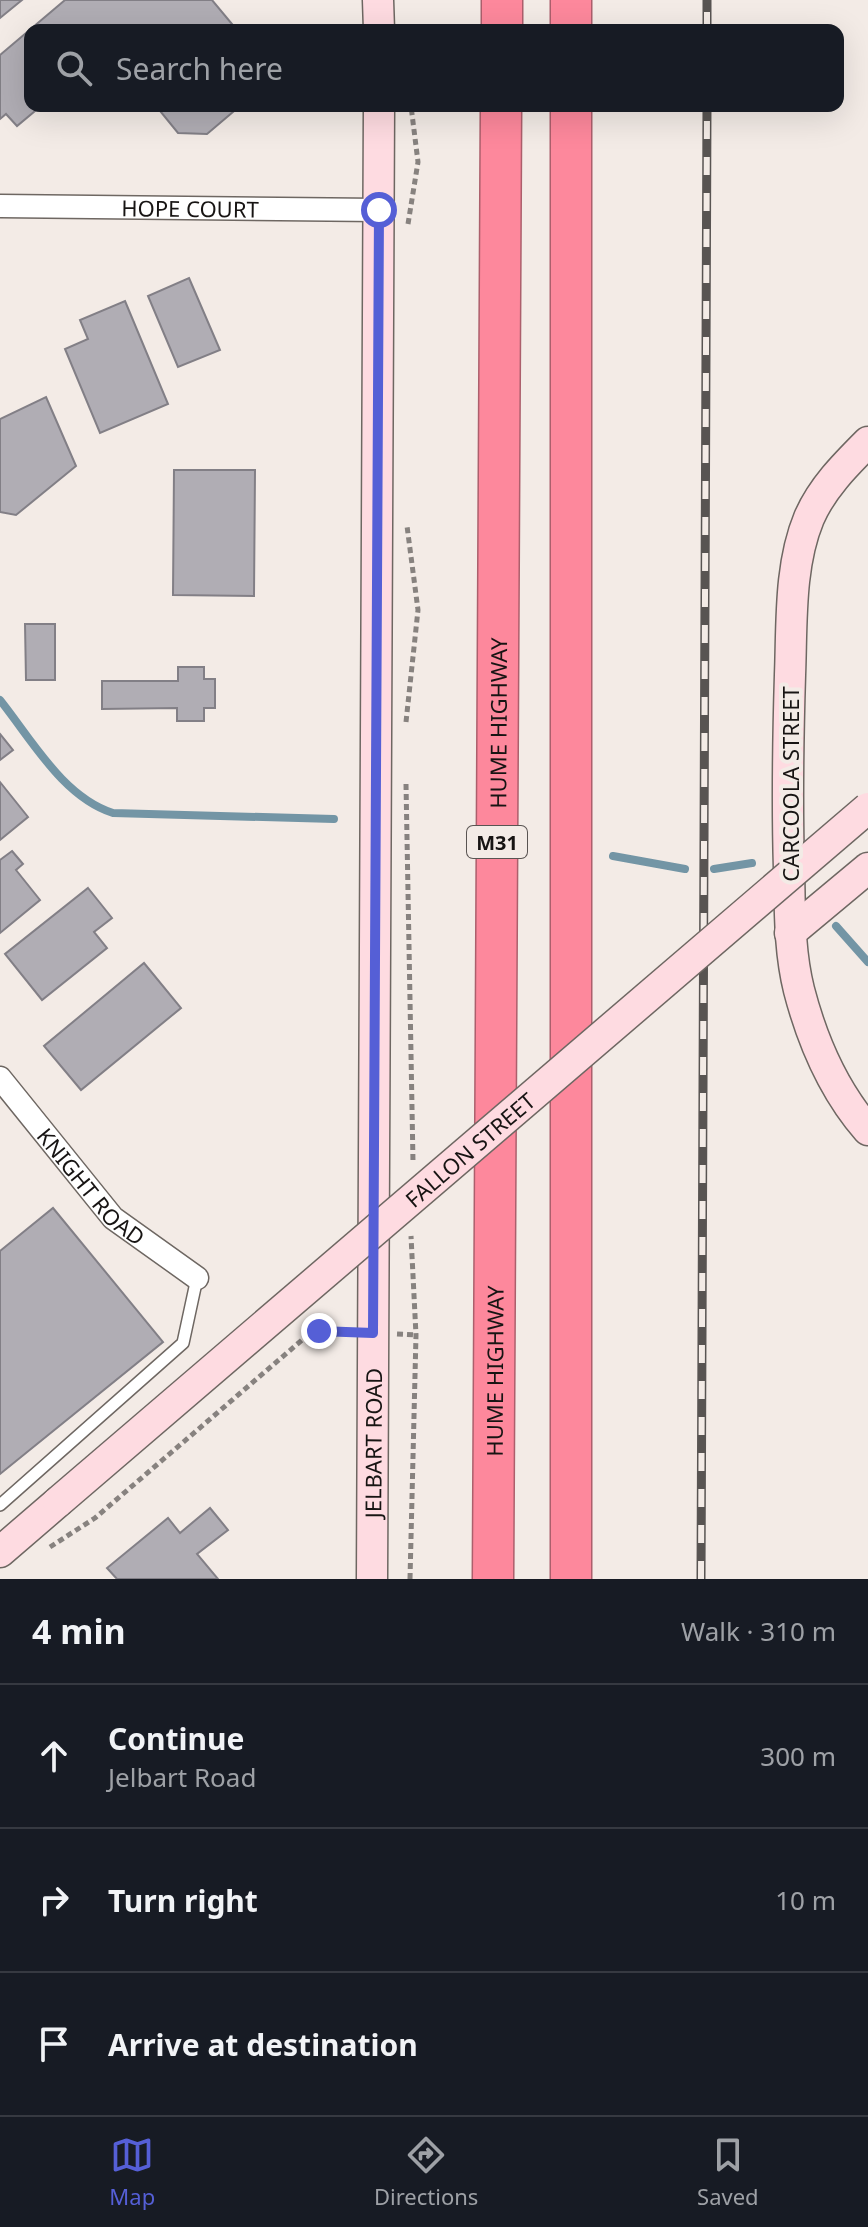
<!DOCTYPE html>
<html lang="en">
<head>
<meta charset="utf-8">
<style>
  :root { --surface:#171b24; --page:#242831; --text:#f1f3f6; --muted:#9ea1a6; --line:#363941; --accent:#555fd6 }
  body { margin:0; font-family:"Noto Sans",sans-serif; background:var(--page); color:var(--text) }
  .stop { position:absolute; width:24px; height:24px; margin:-18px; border:6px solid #555fd6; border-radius:50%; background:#fff }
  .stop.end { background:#555fd6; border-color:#fff; box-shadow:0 2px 8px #0008 }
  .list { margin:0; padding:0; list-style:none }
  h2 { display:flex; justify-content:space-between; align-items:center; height:104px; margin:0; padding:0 32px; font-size:34px }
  h2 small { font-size:26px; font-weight:400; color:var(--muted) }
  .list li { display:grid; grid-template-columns:52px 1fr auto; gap:24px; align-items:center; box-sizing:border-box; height:144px; padding:0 32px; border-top:2px solid var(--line) }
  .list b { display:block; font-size:30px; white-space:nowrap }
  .list p { margin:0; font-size:26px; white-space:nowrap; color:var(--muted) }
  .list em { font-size:26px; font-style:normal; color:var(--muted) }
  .icon { flex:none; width:44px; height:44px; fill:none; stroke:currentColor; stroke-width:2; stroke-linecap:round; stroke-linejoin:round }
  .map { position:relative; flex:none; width:868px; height:1579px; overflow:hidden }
  .search { position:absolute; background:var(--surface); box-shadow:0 8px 32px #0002; left:24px; right:24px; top:24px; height:88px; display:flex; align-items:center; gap:20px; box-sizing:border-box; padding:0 28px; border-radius:16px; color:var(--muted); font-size:30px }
  .sheet { height:536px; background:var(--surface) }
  nav { display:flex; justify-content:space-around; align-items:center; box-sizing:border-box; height:112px; border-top:2px solid var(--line); background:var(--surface); font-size:22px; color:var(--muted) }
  nav a { display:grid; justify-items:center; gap:4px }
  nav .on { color:var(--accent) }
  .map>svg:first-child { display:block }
</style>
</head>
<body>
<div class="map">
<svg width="868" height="1579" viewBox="0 0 868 1579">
  <rect width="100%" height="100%" fill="#f3ebe6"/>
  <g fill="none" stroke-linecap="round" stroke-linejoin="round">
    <!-- stream -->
    <path stroke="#7395a5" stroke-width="8" d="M0,700C32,740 63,797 113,813L334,819
      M613,856L685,869
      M714,869L752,863
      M836,926L868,962"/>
  </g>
  <!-- building -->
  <path fill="#b0adb4" stroke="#827f86" stroke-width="2" d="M0,0H22L0,18Z
    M65,0H212L237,30H30V106H41L17,126L6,114L0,119V55Z
    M156,106H240L207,134L178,133Z
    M189,278L220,350L178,367L148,296Z
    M125,301L168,404L100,433L65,349L88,339L80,320Z
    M46,397L76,466L16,515L0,512V419Z
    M174,470H255L254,596L173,595Z
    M25,624H55V680H26Z
    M178,667H204V679H215V708H204V721H177V708L102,709V681H178Z
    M0,734L13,750L0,760Z
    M0,782L28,817L0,840Z
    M12,851L23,864L16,870L40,900L0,933V860Z
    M88,888L112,918L94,932L107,948L42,1000L5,954Z
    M144,963L181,1008L81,1090L44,1046Z
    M53,1208L163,1342L0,1474V1251Z
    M210,1508L228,1530L197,1554L218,1579H117L107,1568L168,1518L180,1533Z"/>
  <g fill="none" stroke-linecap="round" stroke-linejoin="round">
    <defs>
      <path id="lane" d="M0,1505L183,1343L197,1278"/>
      <g id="street">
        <path id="s1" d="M0,206L379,210"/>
        <path id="s2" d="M0,1078L113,1218L197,1278"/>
      </g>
      <g id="secondary">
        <path d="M378,0L379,30"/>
        <path d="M868,442C845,465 822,488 809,518C789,566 792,624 790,675C788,740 787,804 789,869C790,909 789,950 799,990C812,1040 834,1091 868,1130"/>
        <path d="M790,933L868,868"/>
        <path d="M0,1552L58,1502"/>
        <path id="s3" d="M372,1579L379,106"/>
      </g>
      <g id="highway">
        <path d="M571,0V30"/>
        <path d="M502,30V0"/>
        <path d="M571,106V1579"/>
        <path id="s4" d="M493,1579L501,106"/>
      </g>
    </defs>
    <!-- lane casing -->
    <use href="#lane" stroke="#6e6762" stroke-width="14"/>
    <!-- street casing -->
    <use href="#street" stroke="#6e6762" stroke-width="25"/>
    <!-- secondary casing -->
    <use href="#secondary" stroke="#6e6762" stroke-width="33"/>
    <!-- highway casing -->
    <use href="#highway" stroke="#ac5f6c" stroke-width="43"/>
    <!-- path -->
    <path stroke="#87827f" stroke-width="5" stroke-dasharray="6 4" stroke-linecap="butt" d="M408,224L418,162L411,106
      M406,722L418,610L407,526
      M406,784L413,1162
      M397,1334L416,1335
      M50,1547L95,1518L302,1340L319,1331L347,1332
      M410,1579L416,1335L411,1236"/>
    <!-- lane -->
    <use href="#lane" stroke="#fff" stroke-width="11"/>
    <!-- street -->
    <use href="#street" stroke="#fff" stroke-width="22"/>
    <!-- secondary -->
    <use href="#secondary" stroke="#fedbe1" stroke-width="30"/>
    <!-- highway -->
    <use href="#highway" stroke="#fd889c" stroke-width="40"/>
    <defs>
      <path id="rail" d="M707,30V0
        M701,1579L707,106"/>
    </defs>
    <!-- rail casing -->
    <use href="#rail" stroke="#585452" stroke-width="9"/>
    <!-- rail -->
    <use href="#rail" stroke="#f3ebe6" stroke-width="6" stroke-dasharray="18" stroke-linecap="butt"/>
    <defs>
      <g id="secondary-bridge">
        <path id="s5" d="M58,1502L868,808"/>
      </g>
    </defs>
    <!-- secondary-bridge casing -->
    <use href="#secondary-bridge" stroke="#6e6762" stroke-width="33" stroke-linecap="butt"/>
    <!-- secondary-bridge -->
    <use href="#secondary-bridge" stroke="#fedbe1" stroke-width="30"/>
  </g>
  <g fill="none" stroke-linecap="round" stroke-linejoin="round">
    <!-- route -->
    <path stroke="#555fd6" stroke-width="10" d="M319,1331L373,1333L379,210"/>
  </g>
  <g text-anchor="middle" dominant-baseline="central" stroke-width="8" stroke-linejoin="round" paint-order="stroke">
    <!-- shield labels -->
    <rect fill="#f3ebe6" stroke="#595452" stroke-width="2" x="467" y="826" width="60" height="32" rx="6"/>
    <g font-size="20" font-weight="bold" fill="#171413">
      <text x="497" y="842">M31</text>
    </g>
    <!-- street labels -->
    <g font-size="22" fill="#171413" stroke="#f3ebe6">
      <text stroke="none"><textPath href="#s1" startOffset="190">HOPE COURT</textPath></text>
      <text stroke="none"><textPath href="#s4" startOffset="856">HUME HIGHWAY</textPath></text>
      <text transform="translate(790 784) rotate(-90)">CARCOOLA STREET</text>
      <text stroke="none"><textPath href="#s5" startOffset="542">FALLON STREET</textPath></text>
      <text stroke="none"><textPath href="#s2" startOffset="142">KNIGHT ROAD</textPath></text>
      <text stroke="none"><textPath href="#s4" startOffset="208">HUME HIGHWAY</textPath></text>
      <text stroke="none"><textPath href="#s3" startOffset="136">JELBART ROAD</textPath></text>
    </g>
  </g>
</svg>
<div class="stop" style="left:379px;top:210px"></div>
<div class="stop end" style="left:319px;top:1331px"></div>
<div class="search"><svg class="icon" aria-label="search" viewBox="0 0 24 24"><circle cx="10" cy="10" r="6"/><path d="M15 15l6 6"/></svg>Search here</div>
</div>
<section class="sheet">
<h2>4 min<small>Walk · 310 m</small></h2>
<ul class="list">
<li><svg class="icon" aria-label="ahead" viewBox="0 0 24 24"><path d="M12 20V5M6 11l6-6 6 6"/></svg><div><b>Continue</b><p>Jelbart Road</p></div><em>300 m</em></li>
<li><svg class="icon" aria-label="right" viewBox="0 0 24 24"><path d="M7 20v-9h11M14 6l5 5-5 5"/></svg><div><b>Turn right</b></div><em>10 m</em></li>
<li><svg class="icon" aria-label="arrive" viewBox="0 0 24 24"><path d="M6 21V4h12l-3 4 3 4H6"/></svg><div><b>Arrive at destination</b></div></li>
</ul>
</section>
<nav>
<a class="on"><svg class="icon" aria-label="map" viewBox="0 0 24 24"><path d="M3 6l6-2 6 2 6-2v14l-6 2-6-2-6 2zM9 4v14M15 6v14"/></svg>Map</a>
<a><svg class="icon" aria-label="directions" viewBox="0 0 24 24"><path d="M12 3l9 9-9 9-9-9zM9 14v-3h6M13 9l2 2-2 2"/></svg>Directions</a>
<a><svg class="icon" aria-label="saved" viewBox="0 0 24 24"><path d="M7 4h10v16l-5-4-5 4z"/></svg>Saved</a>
</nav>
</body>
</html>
